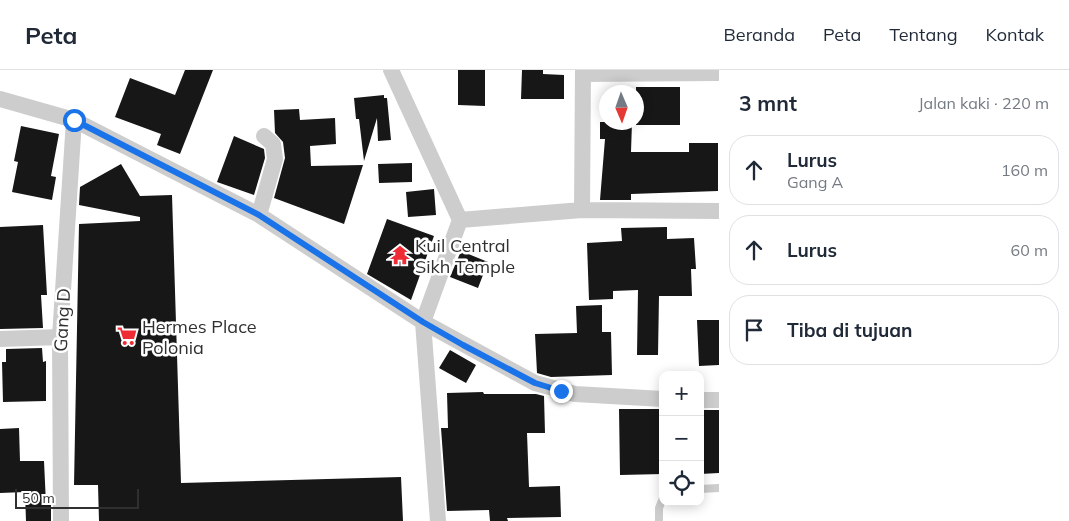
<!DOCTYPE html>
<html lang="id">
<head>
<meta charset="utf-8">
<style>
  :root { --surface:#fff; --page:#f6f6f7; --text:#1f2937; --muted:#747a83; --line:#e0e1e3 }
  body { margin:0; font-family:Mulish,sans-serif; background:var(--page); color:var(--text) }
  .controls { position:absolute; right:15px; bottom:15px; display:grid; overflow:hidden; border-radius:10px; box-shadow:0 2px 12px #0003 }
  .controls button { width:45px; height:45px; display:grid; place-items:center; padding:0; border:0; border-bottom:1px solid var(--line); background:var(--surface); color:var(--text); font:25px sans-serif }
  .compass { position:absolute; left:599px; top:15px; width:45px; height:45px; border-radius:50%; background:var(--surface); box-shadow:0 2px 12px #0003; rotate:178deg }
  .scale { position:absolute; left:15px; bottom:12px; width:124px; box-sizing:border-box; padding-left:5px; border:2px solid #303030; border-top:0; font-size:14px; line-height:18px; white-space:nowrap; color:#303030; -webkit-text-stroke:4px #fff; paint-order:stroke }
  .stop { position:absolute; width:15px; height:15px; margin:-11px; border:4px solid #1a73e8; border-radius:50%; background:#fff }
  .stop.end { background:#1a73e8; border-color:#fff; box-shadow:0 1px 5px #0008 }
  .list { margin:0; padding:0; list-style:none }
  h2 { display:flex; justify-content:space-between; align-items:center; height:65px; margin:0; padding:0 20px; font-size:21px }
  h2 small { font-size:16px; font-weight:400; color:var(--muted) }
  .list li { display:grid; grid-template-columns:32px 1fr auto; gap:15px; align-items:center; box-sizing:border-box; height:70px; margin:0 10px 10px; padding:0 10px; border:1px solid var(--line); border-radius:20px }
  .list b { display:block; font-size:19px; white-space:nowrap }
  .list p { margin:0; font-size:16px; white-space:nowrap; color:var(--muted) }
  .list em { font-size:16px; font-style:normal; color:var(--muted) }
  .icon { flex:none; width:28px; height:28px; fill:none; stroke:currentColor; stroke-width:2; stroke-linecap:round; stroke-linejoin:round }
  .map { position:relative; flex:none; width:719px; height:451px; overflow:hidden }
  header { display:flex; align-items:center; gap:30px; box-sizing:border-box; height:70px; padding:0 25px; background:var(--surface); border-bottom:1px solid var(--line) }
  header strong { font-size:24px }
  nav { display:flex; gap:28px; margin-inline-start:auto; font-size:18px }
  main { display:flex }
  aside { flex:1; background:var(--surface) }
  .map>svg:first-child { display:block }
</style>
</head>
<body>
<header>
<strong>Peta</strong>
<nav><a>Beranda</a><a>Peta</a><a>Tentang</a><a>Kontak</a></nav>
</header>
<main>
<div class="map">
<svg width="719" height="451" viewBox="0 0 719 451">
  <rect width="100%" height="100%" fill="#fff"/>
  <!-- building -->
  <path fill="#171717" d="M185,0H213L180,84L157,75L161,64L115,47L130,8L175,25Z
    M458,0H485V36L458,35Z
    M522,0H543V4L564,5V29H521Z
    M636,17H680V55H636Z
    M384,25V28H387L391,70L378,71L377,48L364,91L359,49H356L354,28Z
    M299,39L300,50L335,48L336,74L310,76L311,96L363,95L344,154L274,128L285,88L283,72L275,63L274,40Z
    M600,52H632L631,82H689V73H718V121L631,124V130H600L605,69H600Z
    M21,56L59,64L51,106L56,107L52,130L12,122L18,92L14,91Z
    M234,66L264,79L265,88L254,125L217,112Z
    M412,93V112L379,113L378,94Z
    M121,94L140,126L172,125L181,413L401,407L403,451H99L98,415H74L79,154L140,151V147L79,135L80,117Z
    M434,119L436,145L408,147L406,122Z
    M387,149L434,166L411,230L367,204Z
    M43,155L47,225H41L43,258L0,259V157Z
    M667,157V169L694,168L696,199H691L692,226H659L658,285H637L638,220L613,221V229L589,230L587,173L622,171L621,158Z
    M461,181L488,192L478,218L450,207Z
    M602,235V262H611L612,305L551,307L537,303L535,264L577,263L576,236Z
    M697,250H719V295L699,296Z
    M42,278L43,292L46,291V331L3,332L2,292H6V279Z
    M450,280L476,295L466,313L439,298Z
    M483,322L484,324H536L544,326L545,363H527L529,417L560,416L561,447L507,448L508,451H490L489,440L447,441L441,358H448L447,323Z
    M619,339H663V404L620,405Z
    M700,340H719V403L700,404Z
    M19,358L20,391H44L46,434H51V451H26L25,422L0,423V359Z"/>
  <g fill="none" stroke-linecap="round" stroke-linejoin="round">
    <!-- service -->
    <path stroke="#cdcdcd" stroke-width="8" d="M700,419L719,418
      M659,451V438L663,428"/>
    <!-- minor -->
    <path stroke="#cdcdcd" stroke-width="16" d="M391,0L460,150
      M583,4L719,3
      M0,29L74,50L259,145L423,252L535,313L575,324L663,329
      M582,140L583,0
      M259,145L275,89L273,74L264,66
      M0,269L60,267
      M700,330H719
      M61,451L60,267L74,50
      M438,451L423,252L460,150L582,140L719,141"/>
  </g>
  <g fill="none" stroke-linecap="round" stroke-linejoin="round">
    <!-- route -->
    <path stroke="#1a73e8" stroke-width="6" d="M74,50L259,145L423,252L463,275L535,313L561,321"/>
  </g>
  <!-- icons -->
  <defs>
    <symbol id="temple-bare" viewBox="-9 -9 18 18"><path d="M0-6L5-2H3V0L6.5 2.5H4V6H1.5V3h-3V6H-4V2.5H-6.5L-3 0V-2H-5Z" fill="#ee2c36" stroke="#fff" stroke-width="2.5" paint-order="stroke"/></symbol>
    <symbol id="supermarket-bare" viewBox="-9 -9 18 18"><path d="M-6-5.5h2.5l.6 2H6L4.5 2H-2.5L-4.4-4H-6ZM-1.5 3.2a1.3 1.3 0 1 0 .1 0ZM3 3.2a1.3 1.3 0 1 0 .1 0Z" fill="#ee2c36" stroke="#fff" stroke-width="2.5" paint-order="stroke"/></symbol>
  </defs>
  <g fill-rule="evenodd">
    <use href="#temple-bare" x="386" y="171" width="28" height="28"/>
    <use href="#supermarket-bare" x="113" y="252" width="28" height="28"/>
  </g>
  <g text-anchor="middle" dominant-baseline="central" stroke-width="5" stroke-linejoin="round" paint-order="stroke">
    <!-- poi labels -->
    <g font-size="18" fill="#303030" stroke="#fff" text-anchor="start">
      <text x="415" y="175">Kuil Central<tspan x="415" dy="21">Sikh Temple</tspan></text>
      <text x="142" y="256">Hermes Place<tspan x="142" dy="21">Polonia</tspan></text>
    </g>
    <!-- street labels -->
    <g font-size="18" fill="#303030" stroke="#fff">
      <text transform="translate(62 250) rotate(-87)">Gang D</text>
    </g>
  </g>
</svg>
<div class="controls">
<button>+</button>
<button>−</button>
<button><svg class="icon" aria-label="locate" viewBox="0 0 24 24"><circle cx="12" cy="12" r="6"/><path d="M12 2v4M12 18v4M2 12h4M18 12h4"/></svg></button>
</div>
<svg class="compass" viewBox="-18 -18 36 36"><path d="M0-13l5 13h-10z" fill="#e53935"/><path d="M0 13l5-13h-10z" fill="#747a83"/></svg>
<div class="scale">50 m</div>
<div class="stop" style="left:74px;top:50px"></div>
<div class="stop end" style="left:561px;top:321px"></div>
</div>
<aside>
<h2>3 mnt<small>Jalan kaki · 220 m</small></h2>
<ul class="list">
<li><svg class="icon" aria-label="ahead" viewBox="0 0 24 24"><path d="M12 20V5M6 11l6-6 6 6"/></svg><div><b>Lurus</b><p>Gang A</p></div><em>160 m</em></li>
<li><svg class="icon" aria-label="ahead" viewBox="0 0 24 24"><path d="M12 20V5M6 11l6-6 6 6"/></svg><div><b>Lurus</b></div><em>60 m</em></li>
<li><svg class="icon" aria-label="arrive" viewBox="0 0 24 24"><path d="M6 21V4h12l-3 4 3 4H6"/></svg><div><b>Tiba di tujuan</b></div></li>
</ul>
</aside>
</main>
</body>
</html>
